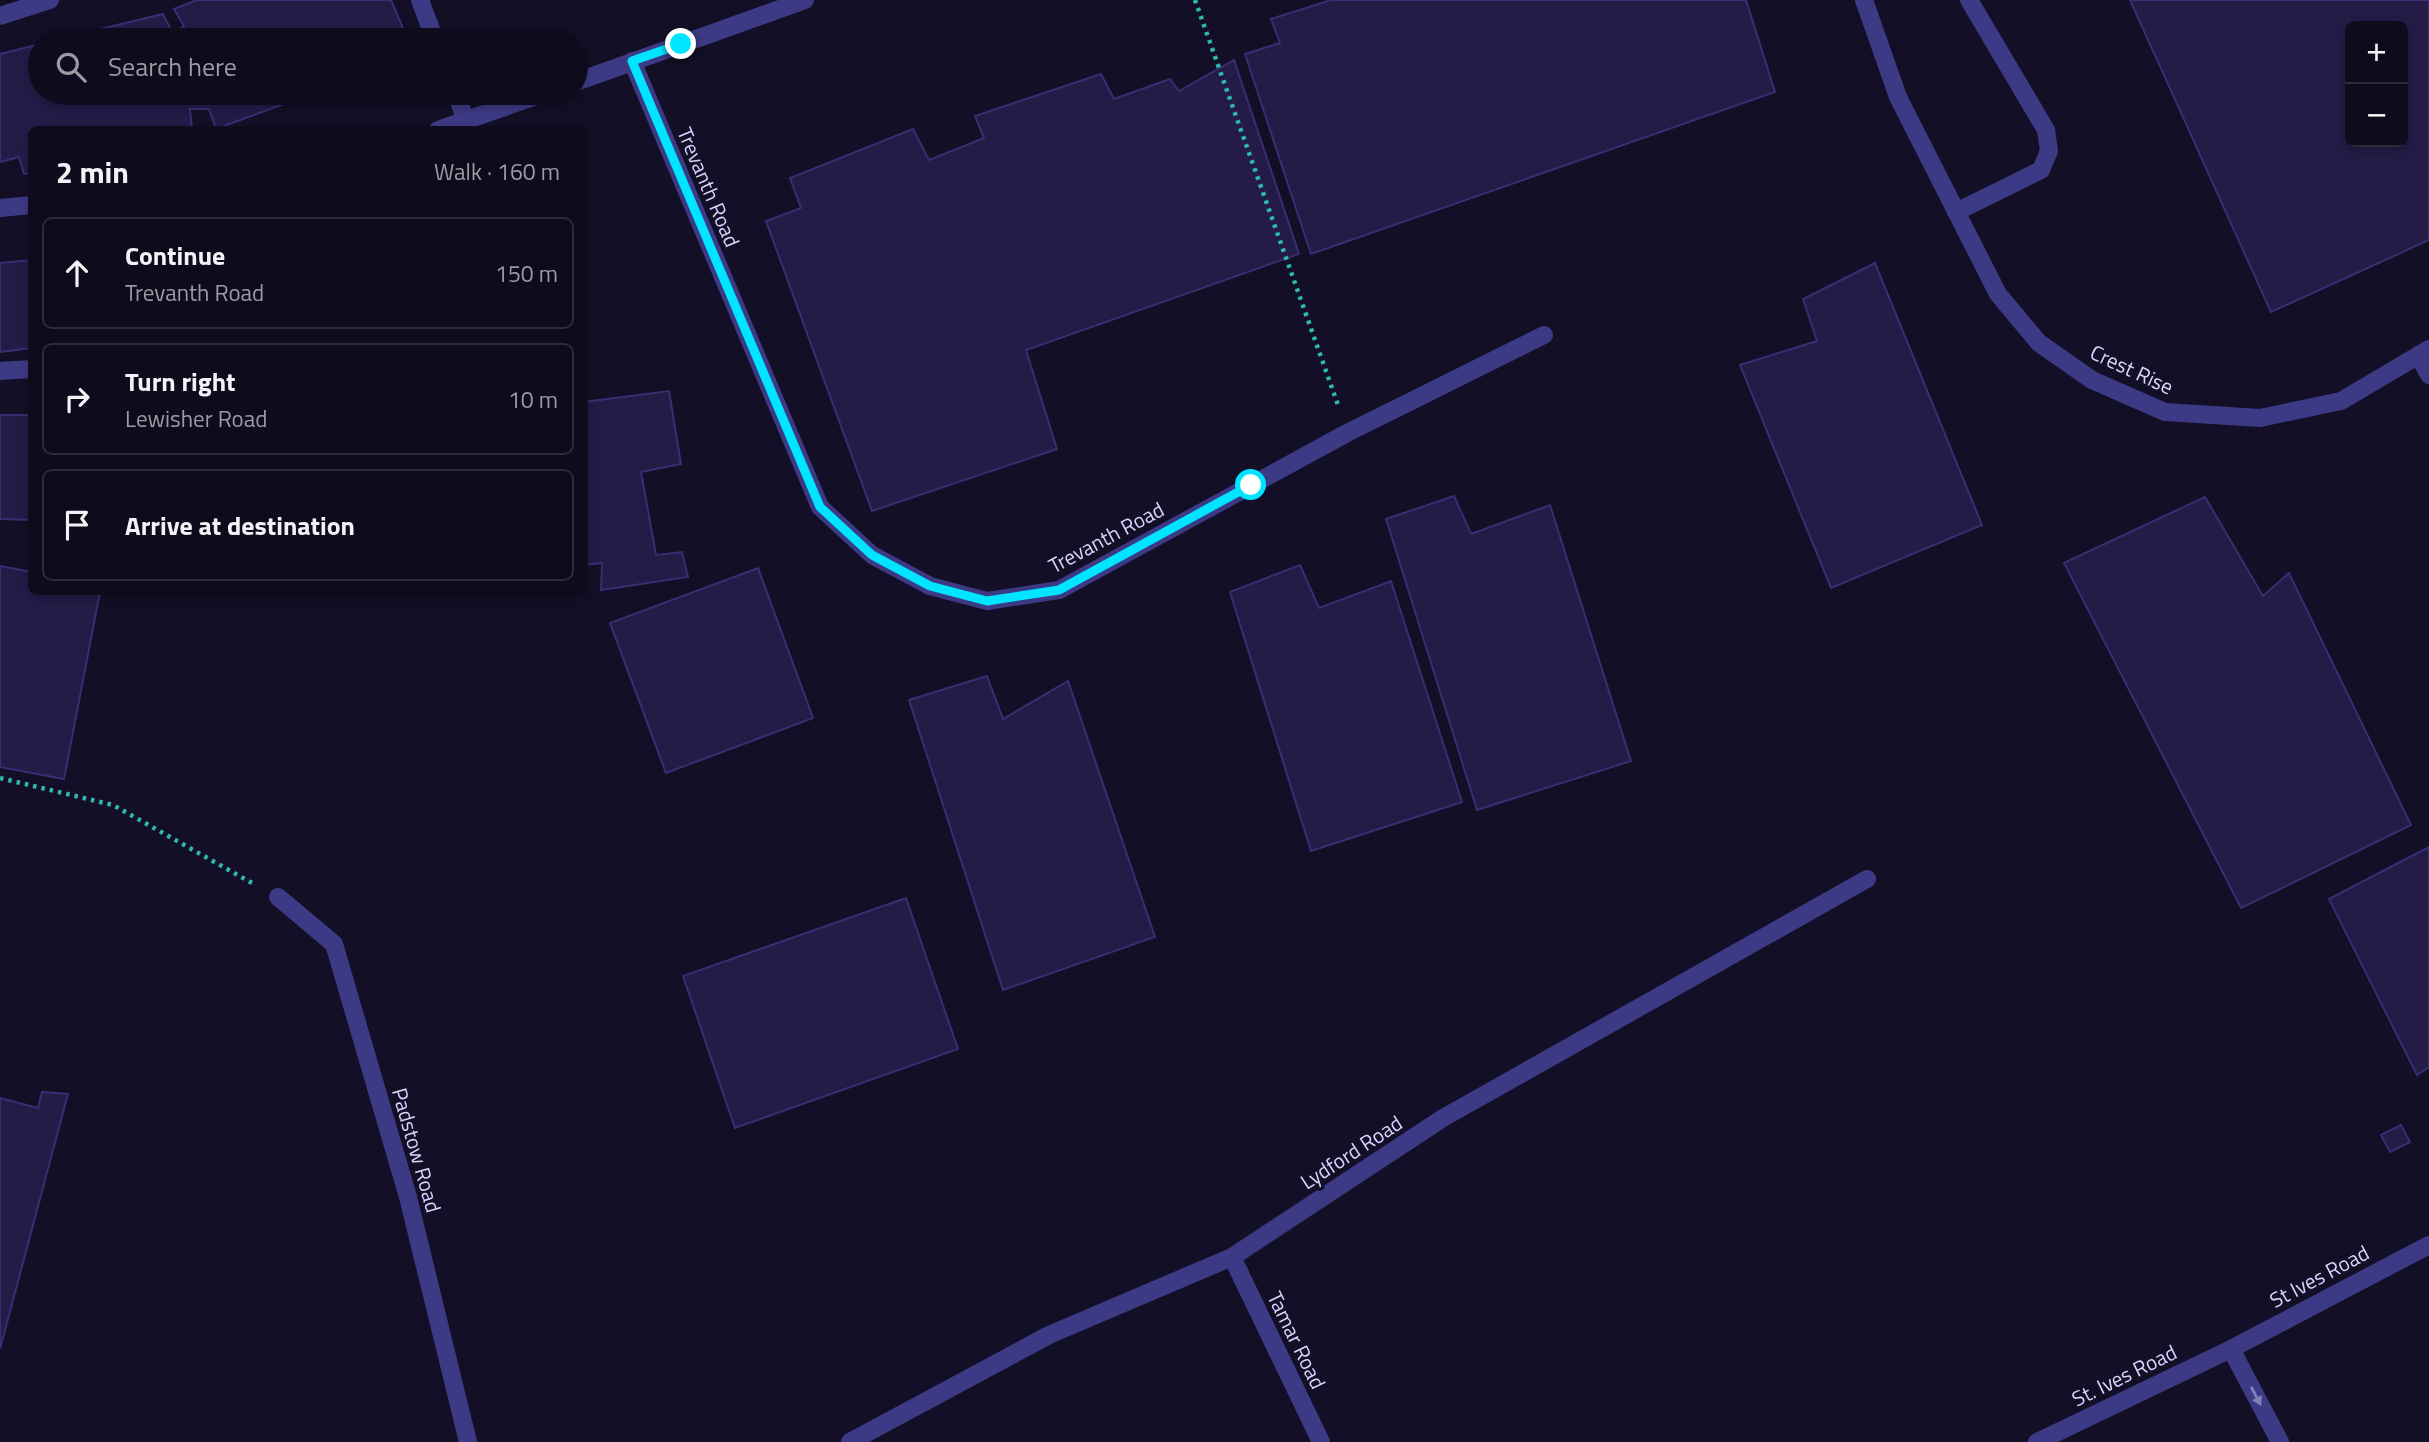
<!DOCTYPE html>
<html lang="en">
<head>
<meta charset="utf-8">
<style>
  :root { --surface:#0e0b1c; --page:#1c1929; --text:#f1f3f6; --muted:#9b9ba3; --line:#2e2b3b }
  body { margin:0; font-family:"Titillium Web",sans-serif; background:var(--page); color:var(--text) }
  .controls { position:absolute; right:21px; top:21px; display:grid; overflow:hidden; border-radius:10px; box-shadow:0 4px 10px #0003 }
  .controls button { width:63px; height:63px; display:grid; place-items:center; padding:0; border:0; border-bottom:2px solid var(--line); background:var(--surface); color:var(--text); font:35px sans-serif }
  .stop { position:absolute; width:21px; height:21px; margin:-16px; border:5px solid #00e5ff; border-radius:50%; background:#fff }
  .stop.end { background:#00e5ff; border-color:#fff; box-shadow:0 2px 7px #0008 }
  .list { margin:0; padding:0; list-style:none }
  h2 { display:flex; justify-content:space-between; align-items:center; height:91px; margin:0; padding:0 28px; font-size:30px }
  h2 small { font-size:23px; font-weight:400; color:var(--muted) }
  .list li { display:grid; grid-template-columns:46px 1fr auto; gap:21px; align-items:center; box-sizing:border-box; height:112px; margin:0 14px 14px; padding:0 14px; border:2px solid var(--line); border-radius:10px }
  .list b { display:block; font-size:26px; white-space:nowrap }
  .list p { margin:0; font-size:23px; white-space:nowrap; color:var(--muted) }
  .list em { font-size:23px; font-style:normal; color:var(--muted) }
  .icon { flex:none; width:38px; height:38px; fill:none; stroke:currentColor; stroke-width:2; stroke-linecap:round; stroke-linejoin:round }
  .map { position:relative; flex:none; width:2429px; height:1442px; overflow:hidden }
  .search { position:absolute; background:var(--surface); box-shadow:0 4px 10px #0003; left:28px; top:28px; width:560px; height:77px; display:flex; align-items:center; gap:18px; box-sizing:border-box; padding:0 24px; border-radius:38px; color:var(--muted); font-size:26px }
  .panel { position:absolute; background:var(--surface); box-shadow:0 4px 10px #0003; left:28px; top:126px; width:560px; height:469px; border-radius:10px }
  .map>svg:first-child { display:block }
</style>
</head>
<body>
<div class="map">
<svg width="2429" height="1442" viewBox="0 0 2429 1442">
  <rect width="100%" height="100%" fill="#130f26"/>
  <!-- building -->
  <path fill="#241b47" stroke="#3b2d73" stroke-width="2" fill-rule="evenodd" d="M197,0H391L408,40H55L163,14L173,34L184,26L174,9Z
    M1331,0H1746L1775,92L1311,254L1245,54L1280,43L1271,19Z
    M2130,0H2429V240L2271,312ZM2350,26H2403V142H2350Z
    M40,44V93H314L216,129L209,109H190L192,130H32V173L24,174L19,157L0,162V54Z
    M1234,60L1299,254L1026,350L1057,449L872,511L766,221L801,208L790,178L913,129L929,160L984,138L975,116L1101,74L1114,99L1170,79L1179,91Z
    M32,260V348L0,352V263Z
    M1875,263L1982,525L1831,588L1740,365L1817,341L1803,299Z
    M669,391L681,464L641,472L656,555L682,552L688,577L601,590L602,563L584,565V402Z
    M0,415H32V520L0,519Z
    M1454,496L1471,534L1550,505L1631,761L1477,810L1386,519Z
    M2205,497L2263,596L2289,573L2411,825L2241,908L2064,563Z
    M1300,565L1319,608L1391,581L1462,802L1311,851L1230,592Z
    M0,566L32,572V592H100L64,779L0,767Z
    M758,568L813,718L666,773L610,623Z
    M987,676L1003,719L1068,681L1155,937L1003,990L909,700Z
    M2429,847V1067L2417,1075L2329,899Z
    M906,898L958,1049L735,1128L683,976Z
    M42,1092L68,1094L0,1349V1098L38,1108Z
    M2401,1125L2410,1142L2390,1152L2381,1135Z"/>
  <g fill="none" stroke-linecap="round" stroke-linejoin="round">
    <!-- path -->
    <path stroke="#2fb8b0" stroke-width="4.5" stroke-dasharray="3.5 5" stroke-linecap="butt" d="M1195,0L1338,405
      M0,778L113,805L252,883"/>
    <!-- service -->
    <path stroke="#3d3a85" stroke-width="18" d="M420,0L435,40
      M0,16L50,0
      M456,93L466,121
      M1956,212L2041,170L2049,151L2046,130L1969,0
      M0,371L32,369"/>
    <!-- minor -->
    <path stroke="#3d3a85" stroke-width="18" d="M1864,0L1898,97L1998,294L2039,343L2092,380L2165,412L2260,418L2341,401L2429,349
      M632,61L820,507L872,555L930,586L987,601L1059,590L1347,433L1544,335
      M576,82L805,0
      M438,130L545,93
      M0,208L32,205
      M2418,355L2429,375
      M278,897L334,944L408,1197L468,1442
      M1232,1257L1321,1442
      M2231,1349L2280,1442
      M850,1442L1049,1335L1232,1257L1443,1118L1867,879
      M2037,1442L2231,1349L2429,1245"/>
  </g>
  <!-- one-way arrows -->
  <defs><path id="oneway-solid" d="M-6-.8H1V-3.2L6.5 0L1 3.2V.8H-6Z" transform="scale(1.75)"/></defs>
  <use fill="#837fbc" href="#oneway-solid" transform="translate(2256 1396) rotate(62)"/>
  <g fill="none" stroke-linecap="round" stroke-linejoin="round">
    <!-- route -->
    <path stroke="#00e5ff" stroke-width="9" d="M681,44L632,61L820,507L872,555L930,586L987,601L1059,590L1251,485"/>
  </g>
  <g text-anchor="middle" dominant-baseline="central" stroke-width="7" stroke-linejoin="round" paint-order="stroke">
    <!-- street labels -->
    <g font-size="21" fill="#d9d4ff" stroke="#130f26">
      <text transform="translate(709 187) rotate(67)">Trevanth Road</text>
      <text transform="translate(2132 369) rotate(25)">Crest Rise</text>
      <text transform="translate(1106 537) rotate(-28)">Trevanth Road</text>
      <text transform="translate(417 1150) rotate(74)">Padstow Road</text>
      <text transform="translate(1351 1152) rotate(-33)">Lydford Road</text>
      <text transform="translate(2319 1276) rotate(-28)">St Ives Road</text>
      <text transform="translate(1297 1340) rotate(64)">Tamar Road</text>
      <text transform="translate(2124 1375) rotate(-26)">St. Ives Road</text>
    </g>
  </g>
</svg>
<div class="controls">
<button>+</button>
<button>−</button>
</div>
<div class="stop" style="left:1251px;top:485px"></div>
<div class="stop end" style="left:681px;top:44px"></div>
<div class="search"><svg class="icon" aria-label="search" viewBox="0 0 24 24"><circle cx="10" cy="10" r="6"/><path d="M15 15l6 6"/></svg>Search here</div>
<section class="panel">
<h2>2 min<small>Walk · 160 m</small></h2>
<ul class="list">
<li><svg class="icon" aria-label="ahead" viewBox="0 0 24 24"><path d="M12 20V5M6 11l6-6 6 6"/></svg><div><b>Continue</b><p>Trevanth Road</p></div><em>150 m</em></li>
<li><svg class="icon" aria-label="right" viewBox="0 0 24 24"><path d="M7 20v-9h11M14 6l5 5-5 5"/></svg><div><b>Turn right</b><p>Lewisher Road</p></div><em>10 m</em></li>
<li><svg class="icon" aria-label="arrive" viewBox="0 0 24 24"><path d="M6 21V4h12l-3 4 3 4H6"/></svg><div><b>Arrive at destination</b></div></li>
</ul>
</section>
</div>
</body>
</html>
